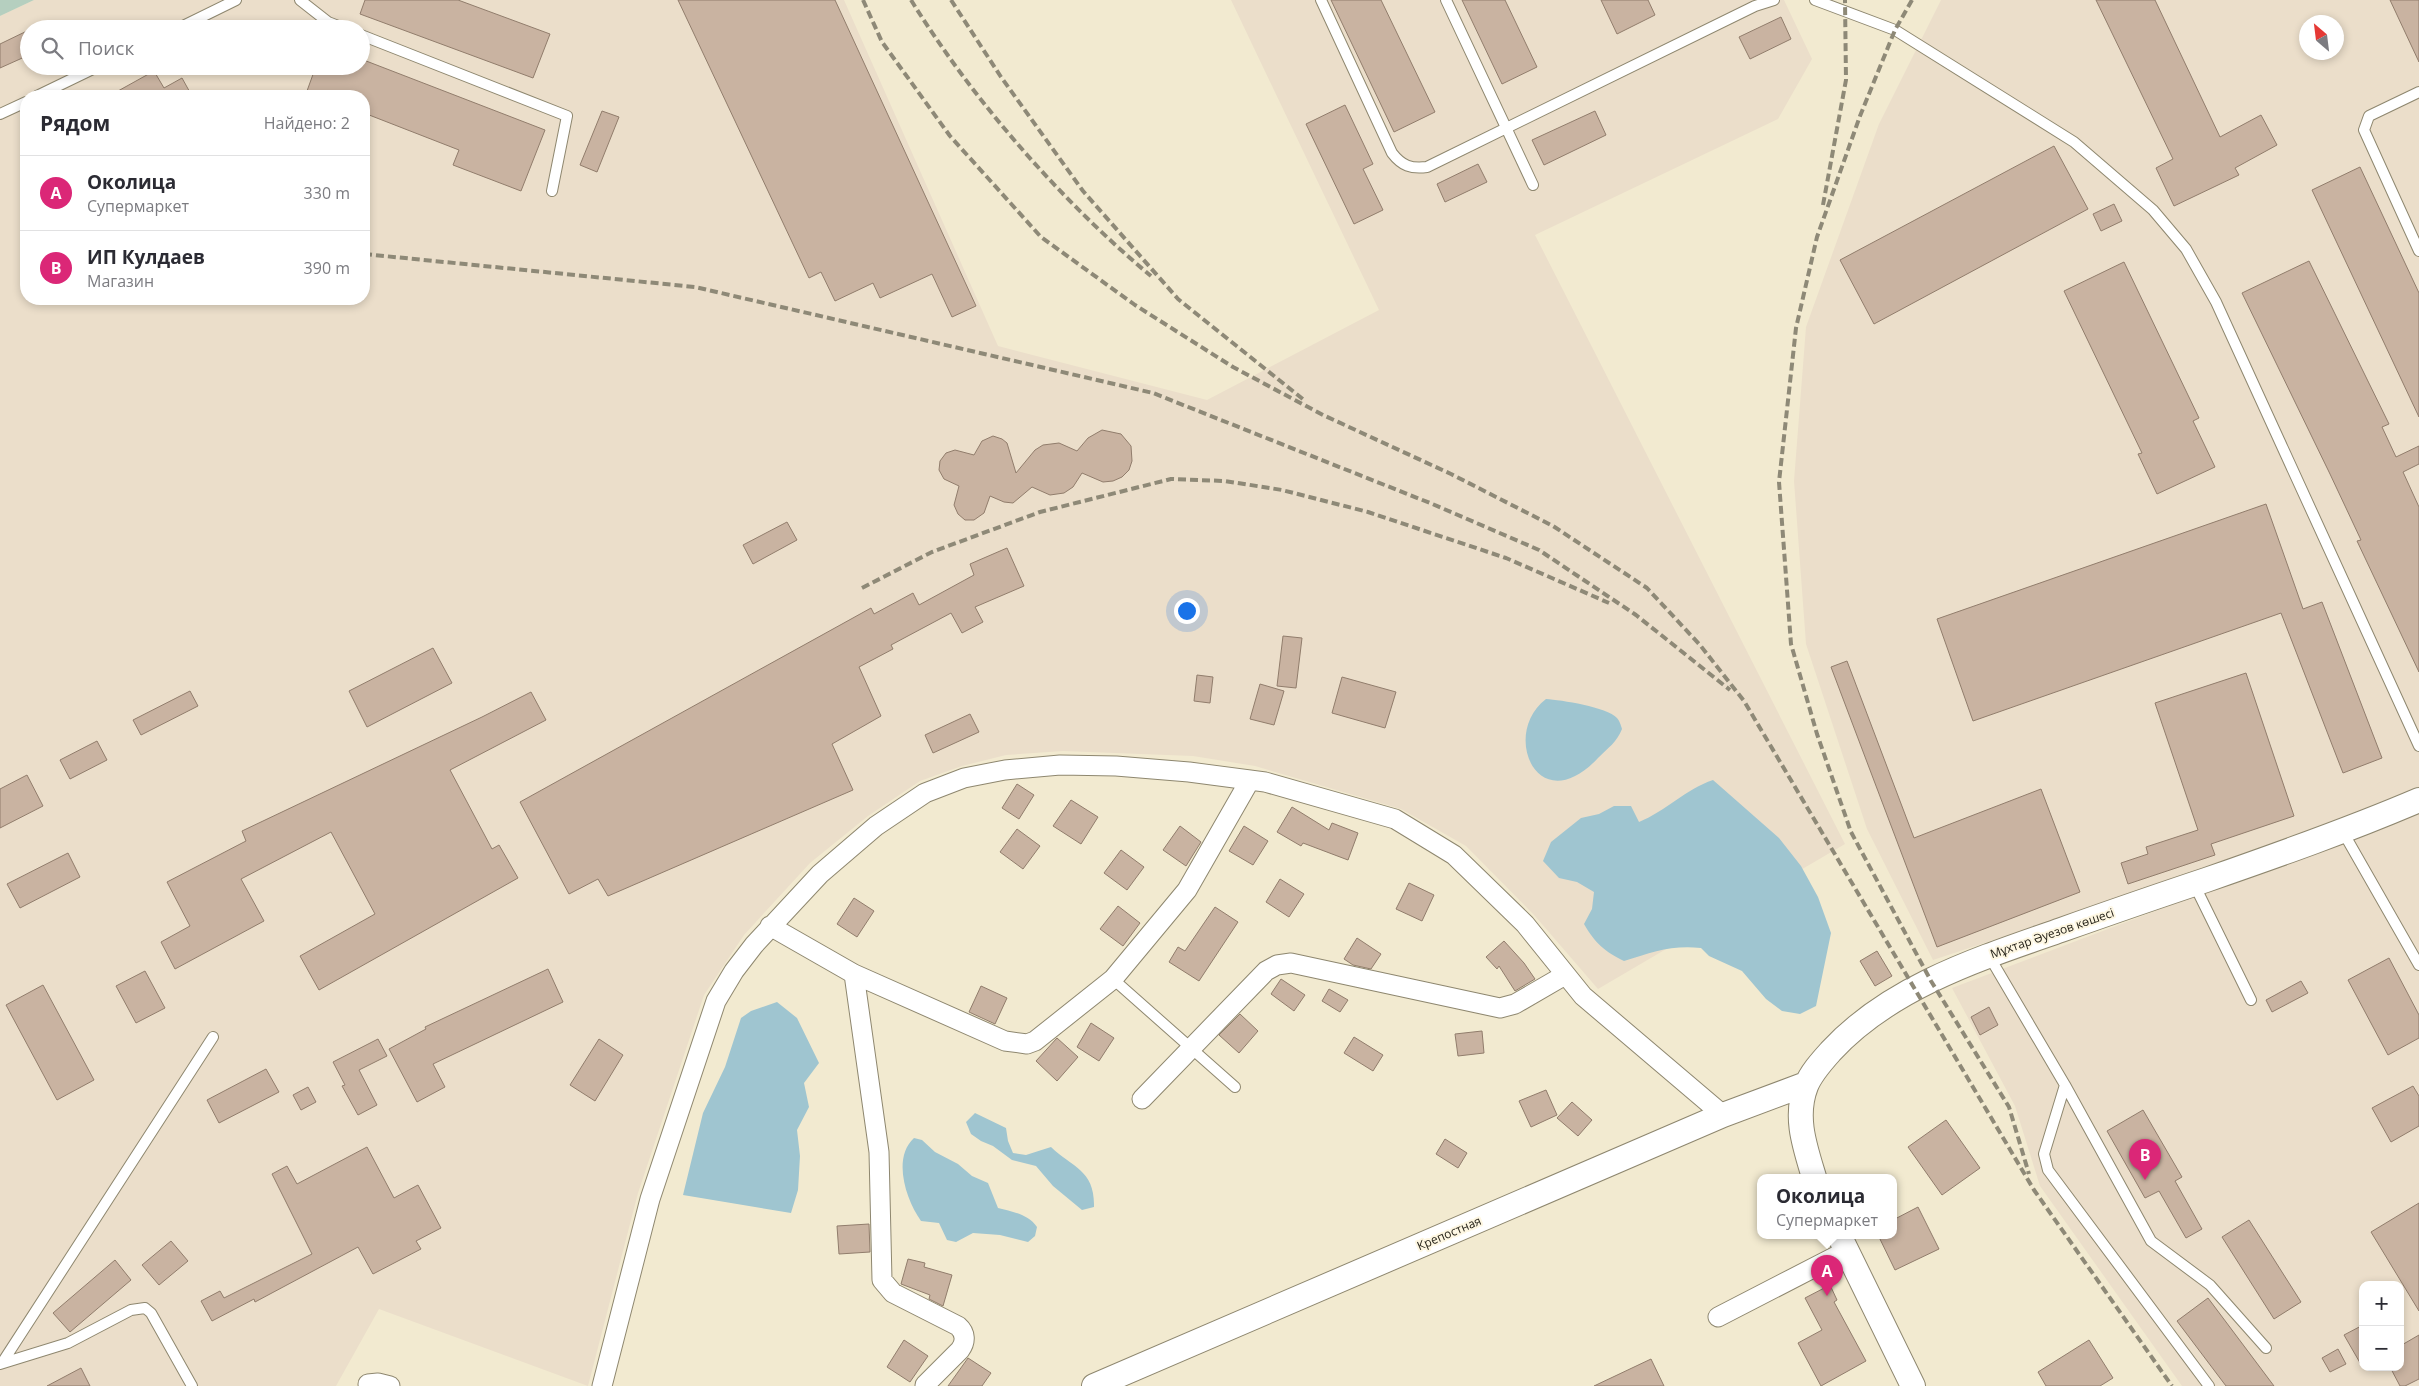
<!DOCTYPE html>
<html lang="ru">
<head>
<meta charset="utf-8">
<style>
  :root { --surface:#fff; --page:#f7f7f7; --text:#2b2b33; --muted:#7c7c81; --line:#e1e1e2; --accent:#db2777 }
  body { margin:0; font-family:"Open Sans",sans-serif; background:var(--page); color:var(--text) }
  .controls { position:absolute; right:15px; bottom:15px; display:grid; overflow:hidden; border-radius:10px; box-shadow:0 2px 8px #0003 }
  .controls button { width:45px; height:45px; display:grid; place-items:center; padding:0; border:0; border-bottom:1px solid var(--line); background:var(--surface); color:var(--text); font:25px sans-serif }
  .compass { position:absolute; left:2299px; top:15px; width:45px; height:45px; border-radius:50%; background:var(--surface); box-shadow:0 2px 8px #0003; rotate:332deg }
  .you { position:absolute; left:1186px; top:610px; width:18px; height:18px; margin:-12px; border:4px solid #fff; border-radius:50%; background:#1a73e8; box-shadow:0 0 0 8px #1a73e833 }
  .badge { display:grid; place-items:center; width:32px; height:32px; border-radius:50%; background:var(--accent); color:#fff; font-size:16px; font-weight:700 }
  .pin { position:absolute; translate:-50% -41px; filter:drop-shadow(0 1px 2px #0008) }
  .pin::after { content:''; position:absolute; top:26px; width:18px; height:15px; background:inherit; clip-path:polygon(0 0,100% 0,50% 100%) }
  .popup { position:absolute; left:1757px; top:1174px; width:140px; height:65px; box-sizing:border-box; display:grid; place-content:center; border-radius:10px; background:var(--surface); filter:drop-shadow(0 1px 4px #0005); font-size:16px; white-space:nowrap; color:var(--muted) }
  .popup b { font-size:19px; color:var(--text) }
  .popup::after { content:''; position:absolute; left:50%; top:100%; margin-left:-10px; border:10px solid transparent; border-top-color:var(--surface) }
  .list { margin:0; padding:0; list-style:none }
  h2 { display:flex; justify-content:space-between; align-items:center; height:65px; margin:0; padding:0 20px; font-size:21px }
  h2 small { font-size:16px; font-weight:400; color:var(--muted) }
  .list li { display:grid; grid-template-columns:32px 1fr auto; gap:15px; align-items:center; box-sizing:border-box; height:75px; padding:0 20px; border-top:1px solid var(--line) }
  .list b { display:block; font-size:19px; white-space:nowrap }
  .list p { margin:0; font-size:16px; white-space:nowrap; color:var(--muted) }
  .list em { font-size:16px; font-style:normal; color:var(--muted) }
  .icon { flex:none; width:28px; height:28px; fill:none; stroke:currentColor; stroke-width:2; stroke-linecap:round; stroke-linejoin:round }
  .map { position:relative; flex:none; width:2419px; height:1386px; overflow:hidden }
  .search { position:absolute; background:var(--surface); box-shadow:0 2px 8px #0003; left:20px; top:20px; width:350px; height:55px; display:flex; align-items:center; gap:12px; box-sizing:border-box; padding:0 18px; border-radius:28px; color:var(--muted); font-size:19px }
  .panel { position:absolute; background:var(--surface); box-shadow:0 2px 8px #0003; left:20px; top:90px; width:350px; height:215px; border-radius:20px }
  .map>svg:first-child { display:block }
</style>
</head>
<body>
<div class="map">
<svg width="2419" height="1386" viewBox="0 0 2419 1386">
  <rect width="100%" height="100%" fill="#f2ead0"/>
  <!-- industrial -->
  <path fill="#ebdeca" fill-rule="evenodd" d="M34,0H844L998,346L1207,400L1379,310L1231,0H1784L1812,59L1778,119L1535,235L1845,844L1598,989L1535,916L1466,846L1401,809L1255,766L1193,756L1063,751L1006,755L962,766L920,781L868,816L810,863L744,935L704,995L638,1193L588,1386L379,1309L336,1386H0V16ZM29,29H361V66H29ZM26,96H364V299H26Z
    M1941,0H2419V789L2341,825L1933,960L1867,829L1806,644L1794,481L1806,327L1879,124ZM2306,22H2336V52H2306Z
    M2419,811V1386H2182L2040,1186L2015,1106L1952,988ZM2363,1285H2400V1367H2363Z"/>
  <!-- green -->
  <path fill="#b5cfbf" d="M0,0H34L0,16Z"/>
  <!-- water -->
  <path fill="#9fc5d0" d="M1546,699C1561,700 1607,707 1617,718C1619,720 1621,725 1622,729C1617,742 1608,748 1598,758C1538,822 1500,734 1546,699Z
    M1713,780L1779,838L1801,866L1818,897L1831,933L1816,1006L1800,1014L1782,1011L1766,999L1742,971L1709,956L1701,948C1671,945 1653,952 1624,961C1605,952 1595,943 1584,924L1592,909L1594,892L1577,882L1559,878L1543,861L1551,842L1581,818L1599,814L1614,806H1631L1639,822C1666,811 1686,789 1713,780Z
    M777,1002L797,1018L819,1063L804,1083L809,1107L797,1130L800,1156L798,1190L791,1213L683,1195L703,1113L725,1067L741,1018L751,1011Z
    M975,1113L1006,1128L1008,1141L1013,1153L1026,1155L1051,1147C1073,1168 1095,1170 1094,1207L1082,1210L1053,1186L1036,1166L1012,1160L993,1146L981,1141L971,1134L966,1122Z
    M914,1138L922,1140L935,1152L958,1164L972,1176L988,1183L998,1208C1013,1212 1028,1214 1037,1227L1035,1236L1028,1242L1000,1235L973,1233L956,1242L947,1240L939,1223L921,1221C906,1200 892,1158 914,1138Z"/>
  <!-- building -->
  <path fill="#c9b3a1" stroke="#917d6c" d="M365,0H458L550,34L533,78L360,14Z
    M678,0H835L976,306L952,317L932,274L880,298L873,283L835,301L821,272L809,278Z
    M1331,0H1381L1435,112L1394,132Z
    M1462,0H1505L1537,67L1502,84Z
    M1601,0H1648L1655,15L1617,34Z
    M2096,0H2155L2220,137L2261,115L2277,145L2235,168L2239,175L2174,206L2156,168L2173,159Z
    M2390,0H2419V62Z
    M1781,17L1791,39L1750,59L1739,37Z
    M29,30V55L0,68V44Z
    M361,59L545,130L521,191L453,165L459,150L364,113V96H321L307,91L316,66H361Z
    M154,71L164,88L182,78L192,96H109Z
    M1345,105L1373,164L1363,169L1383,210L1354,224L1306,124Z
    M602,111L619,117L597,172L580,165Z
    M1595,111L1606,135L1544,165L1532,140Z
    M2054,146L2088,209L1874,324L1840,260Z
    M1478,164L1487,182L1445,202L1437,184Z
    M2360,167L2419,293V417L2312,190Z
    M2114,204L2122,221L2101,231L2093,214Z
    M2309,261L2389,424L2382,427L2396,457L2419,446V464L2403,472L2419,507V672L2357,541L2361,540L2330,474L2242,293Z
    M2124,262L2199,418L2193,421L2215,467L2157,494L2138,454L2142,453L2064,291Z
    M1102,430L1121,434L1131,446L1132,461L1129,470L1122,477L1113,481L1103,482L1082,473L1073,487L1064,493L1050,495L1032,487L1013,503L1004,502L990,496L984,513L974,520H965L958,514L954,505L959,486L944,479L939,470L940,461L946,453L955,450L974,455L982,441L993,436L1002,439L1007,443L1016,473L1035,450L1043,445L1059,443L1077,451L1088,438Z
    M2266,504L2303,609L2322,602L2382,758L2343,773L2281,613L1973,721L1937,619Z
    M787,522L797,540L753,564L743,545Z
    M1007,548L1024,586L975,607L983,622L962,633L951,613L891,645L893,649L859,667L881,716L832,744L853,790L608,896L598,879L569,894L520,802L871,608L874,614L913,593L919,605L974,575L970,564Z
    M1283,636L1302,638L1296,688L1277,686Z
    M433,648L452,683L367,727L349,691Z
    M1847,661L1914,838L2041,789L2080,892L1937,947L1831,667Z
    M2246,673L2294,816L2211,844L2215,855L2128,884L2121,863L2148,854L2146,847L2198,830L2155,703Z
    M1197,675L1213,677L1210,703L1194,701Z
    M1342,677L1396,692L1385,728L1332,713Z
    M1260,684L1284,691L1274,725L1250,719Z
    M190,691L198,706L141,735L133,720Z
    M531,692L546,720L450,770L492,849L499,845L518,878L319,990L300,956L375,914L331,832L241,879L264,921L175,969L161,942L190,926L167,882L246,841L242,831L482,717Z
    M970,714L979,732L933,753L925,735Z
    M97,741L107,760L70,779L60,760Z
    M27,775L43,806L0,828V789Z
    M1017,784L1034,795L1019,819L1002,808Z
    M1071,800L1098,817L1081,844L1053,826Z
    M1292,807L1329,830L1332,823L1358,833L1348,860L1303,843L1301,846L1277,832Z
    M1180,826L1201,842L1186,866L1163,850Z
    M1244,826L1268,841L1253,865L1229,851Z
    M1017,829L1040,846L1023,869L1000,852Z
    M1121,850L1144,867L1127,890L1104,873Z
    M68,853L80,877L20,908L7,884Z
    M1280,879L1304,894L1289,917L1266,902Z
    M1409,883L1434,895L1422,921L1396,909Z
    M854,898L874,911L857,937L837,924Z
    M1118,906L1140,923L1123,946L1100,929Z
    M1215,907L1238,922L1199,981L1169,962L1178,947L1185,951Z
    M1357,938L1381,954L1371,969L1353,965L1344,959Z
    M1504,941L1524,963L1535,979L1515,991L1499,966L1497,969L1486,957Z
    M1877,951L1892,976L1875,986L1860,961Z
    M2389,958L2419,1015V1038L2388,1055L2348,980Z
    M548,969L563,1002L433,1064L445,1087L417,1102L389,1049L426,1029L425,1027Z
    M145,971L165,1008L136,1023L116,986Z
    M1281,979L1305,995L1294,1011L1271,994Z
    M2301,981L2308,993L2272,1012L2266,1000Z
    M43,985L94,1080L57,1100L6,1005Z
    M981,986L1007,998L995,1024L969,1012Z
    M1329,989L1348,1000L1340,1012L1322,1001Z
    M1989,1007L1998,1025L1980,1035L1971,1017Z
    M1240,1014L1258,1031L1239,1053L1219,1035Z
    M1091,1023L1114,1038L1099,1061L1077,1047Z
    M1482,1031L1484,1053L1458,1056L1455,1034Z
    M1354,1037L1383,1055L1373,1071L1344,1053Z
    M1057,1038L1078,1057L1057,1081L1036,1061Z
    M378,1039L387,1056L359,1070L377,1105L358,1115L342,1086L345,1085L333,1062Z
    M599,1039L623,1055L595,1101L570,1085Z
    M266,1069L279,1092L219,1123L207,1100Z
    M2413,1086L2419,1096V1126L2391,1142L2372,1108Z
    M308,1087L316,1102L301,1110L293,1095Z
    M1546,1090L1557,1115L1531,1127L1519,1101Z
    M1572,1102L1592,1120L1578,1136L1557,1118Z
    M2143,1110L2182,1177L2175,1181L2202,1229L2186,1238L2159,1191L2145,1198L2107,1131Z
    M1946,1120L1980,1168L1942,1195L1908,1147Z
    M1445,1139L1467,1153L1458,1168L1436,1154Z
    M367,1147L394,1198L418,1185L441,1228L416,1241L421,1249L373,1274L358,1247L255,1302L254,1299L212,1321L201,1301L220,1291L224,1298L312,1254L272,1174L287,1166L297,1184Z
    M2419,1203V1311L2371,1232Z
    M1918,1207L1939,1249L1895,1270L1878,1235H1893V1220Z
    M2249,1220L2301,1302L2274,1319L2222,1237Z
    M869,1224L870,1252L839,1254L837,1226Z
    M171,1241L188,1261L159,1285L142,1265Z
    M908,1259L925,1263L924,1267L952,1275L943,1306L929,1299L930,1295L901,1284Z
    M115,1260L131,1280L70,1332L53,1313Z
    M1830,1285L1837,1300L1834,1302L1866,1361L1821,1386L1798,1343L1822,1330L1805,1298Z
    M2208,1298L2274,1386H2226L2177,1321Z
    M2363,1325V1368L2344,1335Z
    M2419,1335V1379L2405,1386H2400L2390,1367H2400V1346Z
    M904,1340L928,1356L910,1382L887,1367Z
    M2089,1340L2113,1378L2100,1386H2046L2038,1372Z
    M2338,1349L2346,1364L2330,1372L2322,1358Z
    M968,1358L991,1373L982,1386H948Z
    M1651,1359L1664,1386H1594Z
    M81,1368L90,1386H47Z"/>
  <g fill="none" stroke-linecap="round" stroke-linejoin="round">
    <defs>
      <path id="service" d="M300,0L328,22L346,29
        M1321,0L1392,153C1402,166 1411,169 1427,167L1755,6L1774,0
        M1446,0L1533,185
        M1815,0L1895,30L2074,142L2153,210L2186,249L2216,302L2419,746
        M177,29L236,0
        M361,35L567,116L552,191
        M2419,92L2369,116L2364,130L2419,251
        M37,96L99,66
        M0,114L26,102
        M2343,832L2419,965
        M2194,884L2251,1000
        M1989,956L2065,1085L2044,1154L2048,1170L2209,1386
        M1113,979L1235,1087
        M2065,1085L2151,1241L2210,1285L2266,1348
        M2,1363L213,1037
        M0,1364L68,1343L131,1310L145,1308L151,1313L192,1386"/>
      <path id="minor" d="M770,926L854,974L1005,1041L1027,1044L1035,1041L1113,979L1187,890L1250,780
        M854,974L879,1152L882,1280L893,1293L958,1326C966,1333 966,1342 960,1350L925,1385
        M1142,1099L1266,971L1277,965L1291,963L1500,1008L1515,1004L1565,975
        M1718,1317L1846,1251
        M368,1384L378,1383L390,1386
        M602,1386L650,1199L716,1001L734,971L754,945L820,874L876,826L925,793L964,778L1005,770L1060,765L1116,766L1189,772L1265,782L1395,819L1454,855L1525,924L1583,996L1723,1115"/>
      <path id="tertiary" d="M1814,1177C1805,1147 1794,1117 1806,1086C1811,1073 1822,1061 1831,1051C1891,986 1981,958 2061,930C2109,913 2158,896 2206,880C2278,855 2349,830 2419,800
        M1839,1235L1913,1386
        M1094,1386L1723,1115L1806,1084"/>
    </defs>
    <!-- service casing -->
    <use href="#service" stroke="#8e876f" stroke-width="12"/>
    <!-- minor casing -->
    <use href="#minor" stroke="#8e876f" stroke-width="21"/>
    <!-- tertiary casing -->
    <use href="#tertiary" stroke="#8e876f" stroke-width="26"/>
    <!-- service -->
    <use href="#service" stroke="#fff" stroke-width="10"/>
    <!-- minor -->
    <use href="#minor" stroke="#fff" stroke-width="19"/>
    <!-- tertiary -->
    <use href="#tertiary" stroke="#fff" stroke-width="24"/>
    <!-- rail -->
    <path stroke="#8e8977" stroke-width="4" stroke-dasharray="8 4" stroke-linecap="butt" d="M863,0L882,42L950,136L1041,237L1135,305L1233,367L1323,415L1451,474L1553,526L1647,588L1700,645L1744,701L2034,1190L2172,1386
      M911,0C973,100 1061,201 1151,276
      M951,0L1001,77L1083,191L1178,299L1304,400
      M1912,0L1895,30L1860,116L1817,237L1796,328L1779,482L1791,644L1817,734L1851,832L1931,981L2009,1107L2029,1174
      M1823,205L1846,80L1845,0
      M364,254L695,287L1153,393L1430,503L1539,550L1636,615L1730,690
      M862,588L932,552L1040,512L1171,479L1225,481L1282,490L1368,512L1506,558L1609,603"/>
  </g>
  <g text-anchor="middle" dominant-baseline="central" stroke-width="4" stroke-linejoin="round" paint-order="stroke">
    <!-- street labels -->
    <g font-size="12" fill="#201d14" stroke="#fef7e2">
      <text transform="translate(2052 933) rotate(-19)">Мұхтар Әуезов көшесі</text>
      <text transform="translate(1449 1233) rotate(-23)">Крепостная</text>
    </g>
  </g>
</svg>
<div class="controls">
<button>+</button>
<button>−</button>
</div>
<svg class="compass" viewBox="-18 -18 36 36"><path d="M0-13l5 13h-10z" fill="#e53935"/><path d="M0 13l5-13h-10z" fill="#7c7c81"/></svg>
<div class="you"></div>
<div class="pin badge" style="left:1827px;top:1296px">A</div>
<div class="popup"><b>Околица</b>Супермаркет</div>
<div class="pin badge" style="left:2145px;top:1180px">B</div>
<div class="search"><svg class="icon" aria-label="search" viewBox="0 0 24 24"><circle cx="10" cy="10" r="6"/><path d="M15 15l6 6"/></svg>Поиск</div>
<section class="panel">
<h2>Рядом<small>Найдено: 2</small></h2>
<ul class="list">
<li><span class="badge">A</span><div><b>Околица</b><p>Супермаркет</p></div><em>330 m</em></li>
<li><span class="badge">B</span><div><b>ИП Кулдаев</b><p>Магазин</p></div><em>390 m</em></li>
</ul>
</section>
</div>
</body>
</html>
